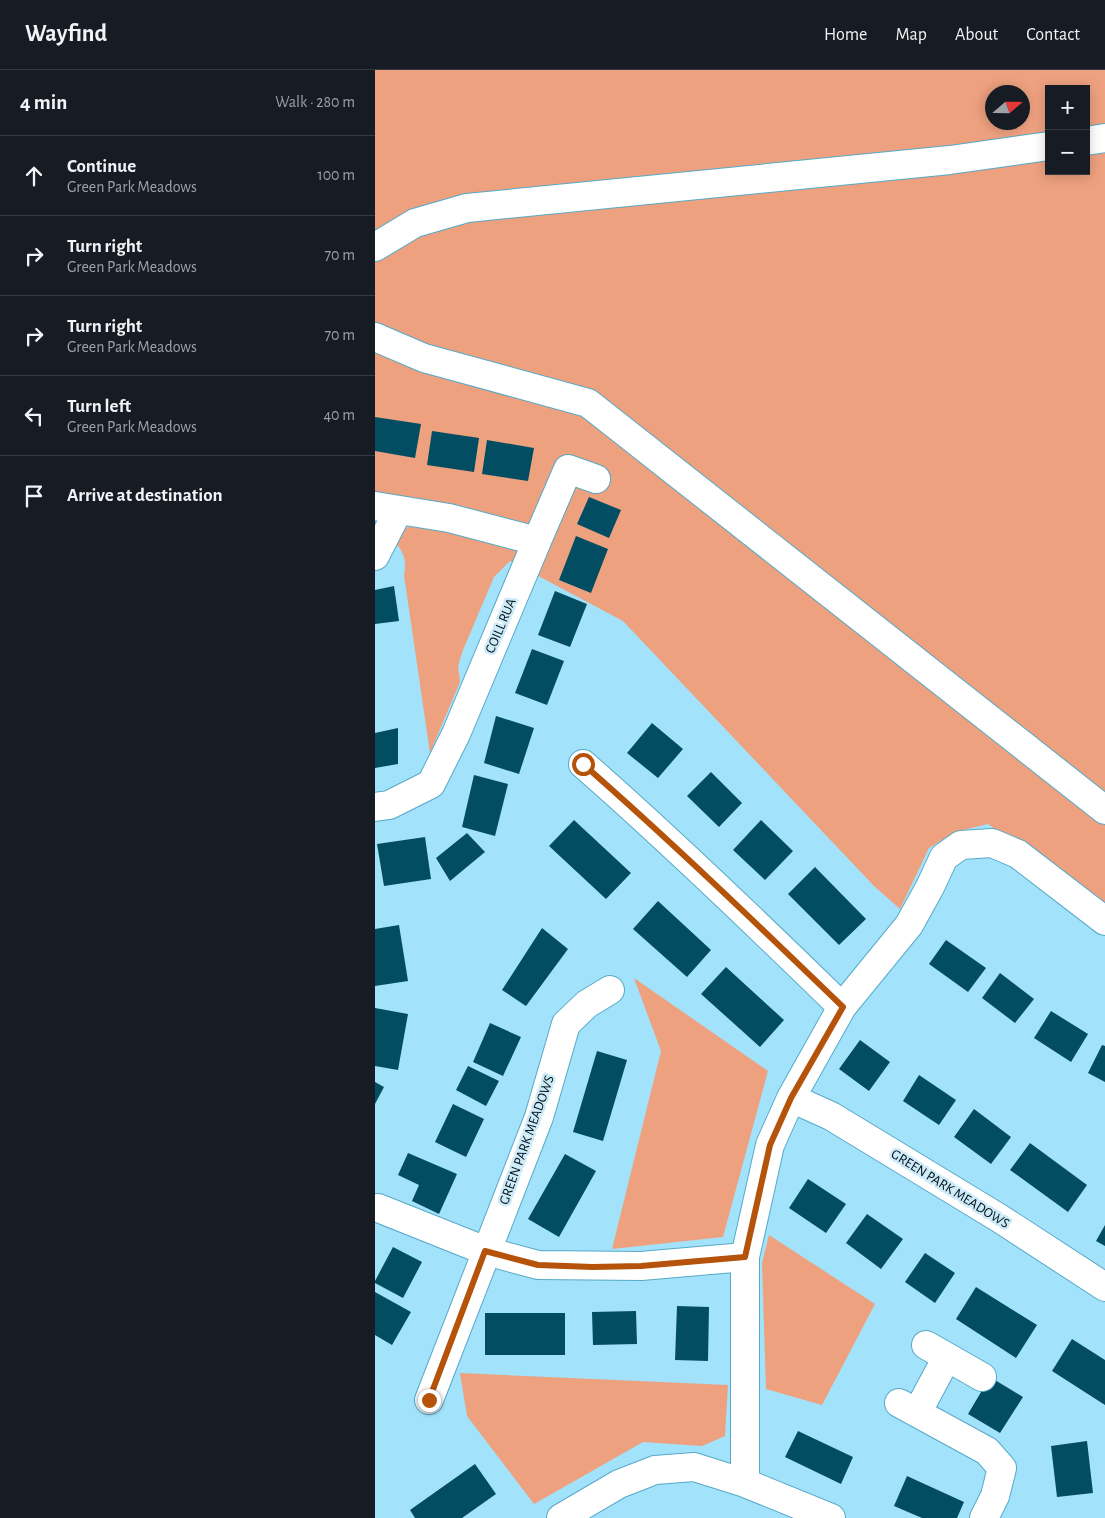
<!DOCTYPE html>
<html lang="en">
<head>
<meta charset="utf-8">
<style>
  :root { --surface:#171b24; --page:#20242c; --text:#f1f3f6; --muted:#9ea1a6; --line:#363941 }
  body { margin:0; font-family:"Alegreya Sans",sans-serif; background:var(--page); color:var(--text) }
  .controls { position:absolute; right:15px; top:15px; display:grid; overflow:hidden; border-radius:0px; box-shadow:0 2px 12px #0003 }
  .controls button { width:45px; height:45px; display:grid; place-items:center; padding:0; border:0; border-bottom:1px solid var(--line); background:var(--surface); color:var(--text); font:25px sans-serif }
  .compass { position:absolute; left:610px; top:15px; width:45px; height:45px; border-radius:50%; background:var(--surface); box-shadow:0 2px 12px #0003; rotate:70deg }
  .stop { position:absolute; width:15px; height:15px; margin:-11px; border:4px solid #b45309; border-radius:50%; background:#fff }
  .stop.end { background:#b45309; border-color:#fff; box-shadow:0 1px 5px #0008 }
  .list { margin:0; padding:0; list-style:none }
  h2 { display:flex; justify-content:space-between; align-items:center; height:65px; margin:0; padding:0 20px; font-size:21px }
  h2 small { font-size:16px; font-weight:400; color:var(--muted) }
  .list li { display:grid; grid-template-columns:32px 1fr auto; gap:15px; align-items:center; box-sizing:border-box; height:80px; padding:0 20px; border-top:1px solid var(--line) }
  .list b { display:block; font-size:19px; white-space:nowrap }
  .list p { margin:0; font-size:16px; white-space:nowrap; color:var(--muted) }
  .list em { font-size:16px; font-style:normal; color:var(--muted) }
  .icon { flex:none; width:28px; height:28px; fill:none; stroke:currentColor; stroke-width:2; stroke-linecap:round; stroke-linejoin:round }
  .map { position:relative; flex:none; width:730px; height:1448px; overflow:hidden }
  header { display:flex; align-items:center; gap:30px; box-sizing:border-box; height:70px; padding:0 25px; background:var(--surface); border-bottom:1px solid var(--line) }
  header strong { font-size:24px }
  nav { display:flex; gap:28px; margin-inline-start:auto; font-size:18px }
  main { display:flex }
  aside { flex:1; background:var(--surface) }
  .map>svg:first-child { display:block }
</style>
</head>
<body>
<header>
<strong>Wayfind</strong>
<nav><a>Home</a><a>Map</a><a>About</a><a>Contact</a></nav>
</header>
<main>
<aside>
<h2>4 min<small>Walk · 280 m</small></h2>
<ul class="list">
<li><svg class="icon" aria-label="ahead" viewBox="0 0 24 24"><path d="M12 20V5M6 11l6-6 6 6"/></svg><div><b>Continue</b><p>Green Park Meadows</p></div><em>100 m</em></li>
<li><svg class="icon" aria-label="right" viewBox="0 0 24 24"><path d="M7 20v-9h11M14 6l5 5-5 5"/></svg><div><b>Turn right</b><p>Green Park Meadows</p></div><em>70 m</em></li>
<li><svg class="icon" aria-label="right" viewBox="0 0 24 24"><path d="M7 20v-9h11M14 6l5 5-5 5"/></svg><div><b>Turn right</b><p>Green Park Meadows</p></div><em>70 m</em></li>
<li><svg class="icon" aria-label="left" viewBox="0 0 24 24"><path d="M17 20v-9H6M10 6l-5 5 5 5"/></svg><div><b>Turn left</b><p>Green Park Meadows</p></div><em>40 m</em></li>
<li><svg class="icon" aria-label="arrive" viewBox="0 0 24 24"><path d="M6 21V4h12l-3 4 3 4H6"/></svg><div><b>Arrive at destination</b></div></li>
</ul>
</aside>
<div class="map">
<svg width="730" height="1448" viewBox="0 0 730 1448">
  <rect width="100%" height="100%" fill="#a3e2fb"/>
  <!-- green -->
  <path fill="#eea17f" fill-rule="evenodd" d="M0,0H730V840L613,754L580,762L554,778L525,839L499,816L248,551L135,491L119,507L88,580L83,596L85,612L55,683L29,505C32,492 29,481 19,472L26,460L36,456L74,460L0,421ZM674,19H711V101H674ZM618,22H648V52H618Z
    M259,908L393,1001L348,1167L237,1179L286,981Z
    M394,1165L500,1234L447,1335L391,1319L387,1193Z
    M85,1303L353,1315L350,1366L327,1376L268,1372L159,1434L92,1346Z"/>
  <!-- building -->
  <path fill="#024d62" d="M0,347L46,354L40,388L0,381Z
    M57,361L104,368L99,402L52,395Z
    M112,370L159,378L153,411L107,404Z
    M214,427L246,440L234,468L202,454Z
    M201,466L233,479L216,523L184,510Z
    M19,516L24,551L0,554V520Z
    M180,521L212,534L195,577L163,565Z
    M157,579L189,591L172,635L140,623Z
    M121,646L159,658L144,704L109,693Z
    M277,653L308,679L283,708L252,683Z
    M23,658V694L0,698V663Z
    M336,702L367,733L344,757L312,726Z
    M99,705L133,714L120,766L87,757Z
    M199,750L256,803L231,829L174,776Z
    M386,750L418,781L390,810L358,780Z
    M92,763L110,782L75,811L61,788Z
    M50,767L56,809L9,816L2,774Z
    M440,797L491,849L464,875L413,824Z
    M283,831L336,880L312,907L258,859Z
    M24,855L33,911L0,916V859Z
    M167,858L193,879L151,936L127,920Z
    M571,870L611,898L593,922L554,894Z
    M351,897L409,950L385,977L326,924Z
    M625,903L659,929L640,953L607,928Z
    M0,938L33,944L23,1000L0,996Z
    M676,941L713,964L696,992L659,968Z
    M115,953L146,967L128,1006L98,992Z
    M485,970L515,992L494,1021L464,999Z
    M727,975L730,976V1012L713,1003Z
    M222,981L252,990L228,1071L198,1062Z
    M93,996L124,1011L111,1036L81,1020Z
    M544,1005L581,1030L564,1055L528,1031Z
    M0,1012L9,1017L0,1034Z
    M78,1034L109,1049L91,1087L60,1072Z
    M599,1039L636,1067L616,1094L579,1067Z
    M655,1073L712,1115L693,1142L635,1100Z
    M33,1083L82,1104L64,1144L37,1131L44,1115L23,1105Z
    M190,1084L221,1101L184,1167L153,1149Z
    M433,1109L471,1134L451,1163L414,1138Z
    M492,1144L528,1169L506,1199L471,1173Z
    M730,1155V1176L721,1171Z
    M18,1177L47,1192L28,1228L0,1213V1211Z
    M550,1183L580,1203L560,1233L530,1212Z
    M601,1217L662,1255L641,1288L581,1249Z
    M0,1222L36,1242L17,1275L0,1265Z
    M302,1236L334,1237L333,1291L300,1290Z
    M261,1241L262,1274L218,1275L217,1242Z
    M110,1243H190V1285H110Z
    M697,1269L730,1290V1335L677,1301Z
    M615,1307L648,1327L625,1363L593,1344Z
    M423,1361L478,1387L466,1414L410,1387Z
    M712,1371L718,1423L682,1427L676,1376Z
    M100,1394L121,1424L87,1448H40L35,1440Z
    M532,1406L589,1432L582,1448H547L519,1436Z"/>
  <g fill="none" stroke-linecap="round" stroke-linejoin="round">
    <defs>
      <path id="minor" d="M711,71L730,68
        M0,177L40,153L92,138L575,90L674,76
        M0,267L49,288L213,333L730,740
        M0,436L74,448L162,471L81,664L56,714L14,735L0,737
        M162,471L193,399L221,409
        M0,486L23,441
        M208,694C297,772 382,854 467,937
        M416,1028L456,1046L624,1148L730,1217
        M3,1138L111,1181L163,1195L266,1196L370,1187
        M551,1275L607,1307
        M54,1330L164,1047L191,954L212,934L235,920
        M524,1333L612,1381L627,1398L620,1426L609,1448
        M542,1343L572,1287
        M370,1413V1187L395,1075L416,1028L467,937L534,855L555,817L569,787L586,775L617,773L643,784L730,851
        M186,1448L244,1414L280,1400L319,1397L370,1413L456,1448"/>
    </defs>
    <!-- minor casing -->
    <use href="#minor" stroke="#57a9c7" stroke-width="30"/>
    <!-- minor -->
    <use href="#minor" stroke="#fff" stroke-width="28"/>
  </g>
  <g fill="none" stroke-linecap="round" stroke-linejoin="round">
    <!-- route -->
    <path stroke="#b45309" stroke-width="6" d="M54,1330L110,1181L163,1195L218,1197L266,1196L370,1187L395,1075L416,1028L468,937C382,854 297,772 208,694"/>
  </g>
  <g text-anchor="middle" dominant-baseline="central" stroke-width="5" stroke-linejoin="round" paint-order="stroke">
    <!-- street labels -->
    <g font-size="14" fill="#001018" stroke="#cceaf7">
      <text transform="translate(126 556) rotate(-67)">COILL RUA</text>
      <text transform="translate(152 1070) rotate(-70)">GREEN PARK MEADOWS</text>
      <text transform="translate(575 1119) rotate(32)">GREEN PARK MEADOWS</text>
    </g>
  </g>
</svg>
<div class="controls">
<button>+</button>
<button>−</button>
</div>
<svg class="compass" viewBox="-18 -18 36 36"><path d="M0-13l5 13h-10z" fill="#e53935"/><path d="M0 13l5-13h-10z" fill="#9ea1a6"/></svg>
<div class="stop" style="left:208px;top:694px"></div>
<div class="stop end" style="left:54px;top:1330px"></div>
</div>
</main>
</body>
</html>
